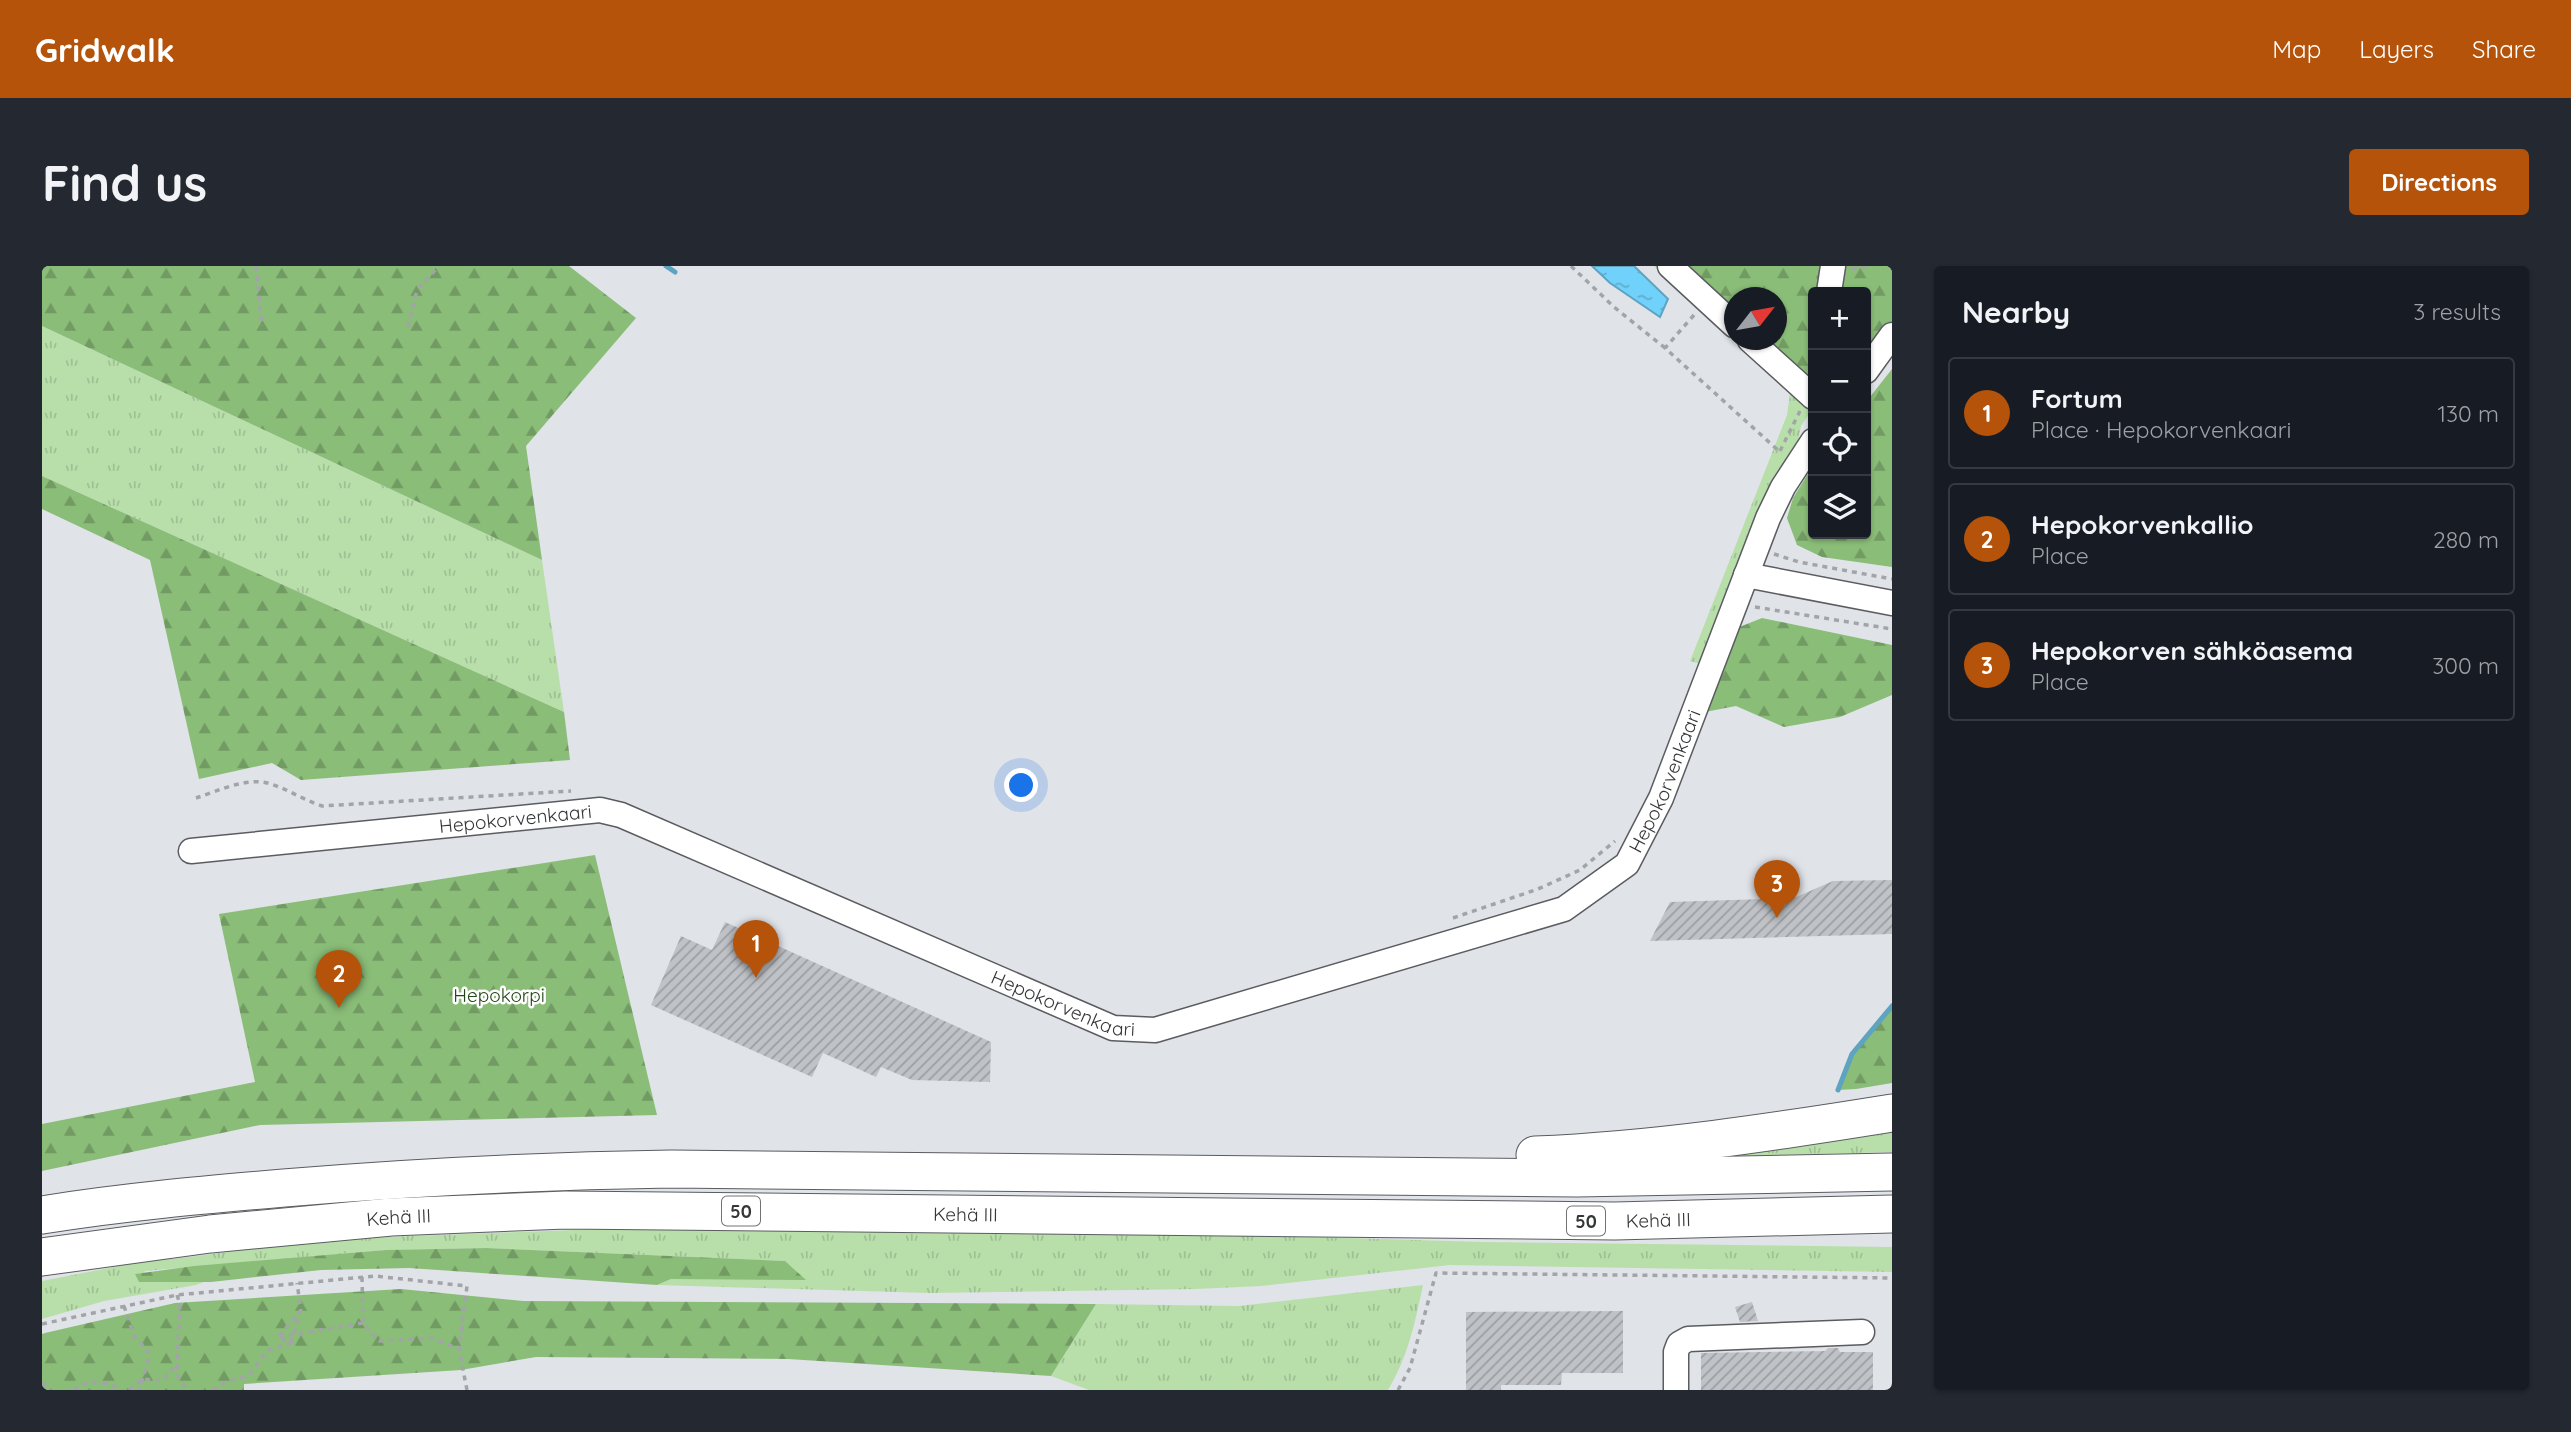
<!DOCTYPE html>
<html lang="en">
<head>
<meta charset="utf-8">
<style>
  :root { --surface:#171b24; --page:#242831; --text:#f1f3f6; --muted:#9ea1a6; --line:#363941; --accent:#b45309 }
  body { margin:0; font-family:Quicksand,sans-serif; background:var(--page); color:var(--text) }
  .controls { position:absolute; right:21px; top:21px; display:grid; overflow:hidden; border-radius:7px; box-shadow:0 2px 5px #0004 }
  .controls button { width:63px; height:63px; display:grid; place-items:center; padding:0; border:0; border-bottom:2px solid var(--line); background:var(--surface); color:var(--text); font:35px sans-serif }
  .compass { position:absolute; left:1682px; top:21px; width:63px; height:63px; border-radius:50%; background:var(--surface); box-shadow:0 2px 5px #0004; rotate:59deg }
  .you { position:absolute; left:980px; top:520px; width:24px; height:24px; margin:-18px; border:5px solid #fff; border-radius:50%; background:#1a73e8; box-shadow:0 0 0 10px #1a73e833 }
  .badge { display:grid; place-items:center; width:46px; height:46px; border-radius:50%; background:var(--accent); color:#fff; font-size:23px; font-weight:700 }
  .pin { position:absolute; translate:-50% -58px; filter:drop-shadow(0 2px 4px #0008) }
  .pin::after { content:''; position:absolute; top:37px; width:24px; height:21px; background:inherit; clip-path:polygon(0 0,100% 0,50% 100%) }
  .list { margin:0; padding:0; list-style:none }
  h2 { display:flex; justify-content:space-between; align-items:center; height:91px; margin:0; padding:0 28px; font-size:30px }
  h2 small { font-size:23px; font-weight:400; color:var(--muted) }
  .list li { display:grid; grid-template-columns:46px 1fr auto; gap:21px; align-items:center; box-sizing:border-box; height:112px; margin:0 14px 14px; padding:0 14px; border:2px solid var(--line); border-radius:7px }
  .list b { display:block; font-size:26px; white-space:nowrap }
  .list p { margin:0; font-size:23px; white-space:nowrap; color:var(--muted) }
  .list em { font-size:23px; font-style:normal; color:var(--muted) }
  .icon { flex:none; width:38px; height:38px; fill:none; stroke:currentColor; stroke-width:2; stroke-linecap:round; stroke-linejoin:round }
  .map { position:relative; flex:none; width:1850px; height:1124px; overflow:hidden; border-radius:7px }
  header { display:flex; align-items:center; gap:42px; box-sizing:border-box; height:98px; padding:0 35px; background:var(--accent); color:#fff }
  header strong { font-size:33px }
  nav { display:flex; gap:38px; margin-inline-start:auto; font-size:24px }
  .intro { display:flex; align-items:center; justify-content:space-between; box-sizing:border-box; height:168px; padding:0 42px }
  h1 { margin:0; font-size:49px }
  .button { padding:18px 32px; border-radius:7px; background:var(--accent); color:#fff; font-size:24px; font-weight:700 }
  main { display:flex; gap:42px; padding:0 42px }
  aside { flex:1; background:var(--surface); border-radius:7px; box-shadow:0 2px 5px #0004 }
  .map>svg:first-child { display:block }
</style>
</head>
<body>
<header>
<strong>Gridwalk</strong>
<nav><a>Map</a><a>Layers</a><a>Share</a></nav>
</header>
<div class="intro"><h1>Find us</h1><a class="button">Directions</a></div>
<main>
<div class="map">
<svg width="1850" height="1124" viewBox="0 0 1850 1124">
  <defs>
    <pattern id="grass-tufts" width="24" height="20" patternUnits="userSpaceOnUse" patternTransform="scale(1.75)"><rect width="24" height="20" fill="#b8dfaa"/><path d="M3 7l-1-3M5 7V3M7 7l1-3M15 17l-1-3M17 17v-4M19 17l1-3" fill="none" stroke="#9fc093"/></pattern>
    <pattern id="forest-firs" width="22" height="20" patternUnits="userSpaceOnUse" patternTransform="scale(1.75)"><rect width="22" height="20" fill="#8abd78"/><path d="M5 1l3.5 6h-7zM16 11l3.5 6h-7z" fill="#729a63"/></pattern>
    <pattern id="water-ripples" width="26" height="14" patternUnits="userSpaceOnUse" patternTransform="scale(1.75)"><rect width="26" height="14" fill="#70d2fb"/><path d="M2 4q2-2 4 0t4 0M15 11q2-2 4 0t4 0" fill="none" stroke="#5dabcc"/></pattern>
    <pattern id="building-hatch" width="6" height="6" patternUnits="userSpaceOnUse" patternTransform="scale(1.75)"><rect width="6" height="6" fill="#bfc2c6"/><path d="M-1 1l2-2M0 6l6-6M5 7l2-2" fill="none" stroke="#9c9ea2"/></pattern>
  </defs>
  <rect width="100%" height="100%" fill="#e0e3e8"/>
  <!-- grass -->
  <path fill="url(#grass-tufts)" d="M1612,0H1623L1692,65V74H1702L1769,140V145L1759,160L1753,192L1658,398L1648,395L1745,149L1748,128Z
    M0,60L500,294L522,446L0,210Z
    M1850,862V886L1616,892Z
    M558,963H805L1203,969L1443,976L1850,981V1006L1408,999L1219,1020L1154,1023L888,1027L615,1019L629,1013L743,995L444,982L344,984L103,1005L97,1016H162L154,1019L62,1035L0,1053V1015L113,993H132L243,978L344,971Z
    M1381,1019C1373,1057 1366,1091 1346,1124H1047L1009,1110L1054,1038L1197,1040Z"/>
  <!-- forest -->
  <path fill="url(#forest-firs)" d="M0,0H527L594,52L484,180L500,294L0,60Z
    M1638,0H1850V55L1824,92V26H1771V124L1716,74H1734V32H1692V52Z
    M1850,103V301L1780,291L1755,279L1745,252L1751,232L1771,200V268H1824V136Z
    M0,210L522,446L528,494L259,514L230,497L157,513L108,294L0,243Z
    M1720,352L1850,379V429L1798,451L1742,461L1694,440L1663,446L1695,362Z
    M553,589L615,849L218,859L0,905V858L213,816L177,648Z
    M1850,740V817L1814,823L1796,824L1810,788Z
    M444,982L743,995L764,1014L629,1013L615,1019L367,1002L279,1004L169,1016H97L93,1008L152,1000L344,984Z
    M359,1023L481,1035L1054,1038L1009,1110L746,1093L494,1091L419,1104L202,1118V1124H0V1068L3,1067L133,1037Z"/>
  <!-- water -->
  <path fill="url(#water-ripples)" stroke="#5ea3c0" stroke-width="2" d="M1550,0H1592L1626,33L1618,51L1568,17Z"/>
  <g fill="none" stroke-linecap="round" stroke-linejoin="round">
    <!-- stream -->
    <path stroke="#5ea3c0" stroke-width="5" d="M624,0L633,6
      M1796,824L1810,788L1850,740"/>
  </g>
  <!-- building -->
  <path fill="url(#building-hatch)" d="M1850,614V668L1608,675L1628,636L1752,632L1791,615Z
    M683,656L949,776L948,816L870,814L839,801L834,811L781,787L770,811L609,739L639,670L670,684Z
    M1710,1036L1716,1055L1698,1056L1693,1041Z
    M1581,1045V1107H1520L1519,1119H1459V1124H1424V1046Z
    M1786,1082H1796L1798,1086H1831V1124H1659V1087L1783,1085Z"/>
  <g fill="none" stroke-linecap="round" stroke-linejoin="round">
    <defs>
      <g id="minor">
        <path d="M1628,0L1692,59"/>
        <path d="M1787,26L1791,0"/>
        <path d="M1708,74L1771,131"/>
        <path d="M1824,105L1850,69"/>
        <path d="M1704,309L1850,337"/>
        <path id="s1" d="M149,585L558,544L579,549L1071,762L1113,764L1522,643L1585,598L1619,532L1726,252L1741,221L1771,175"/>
        <path d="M1634,1124V1086L1637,1078L1646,1073L1820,1066"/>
      </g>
      <g id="highway">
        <path d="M1493,889C1613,884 1732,866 1850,847"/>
        <path d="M0,949C80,936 161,929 242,922C371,911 499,905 629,903L1535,912L1850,906"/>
        <path id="s2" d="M0,991L168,968L349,951L524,944L1573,955L1850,948"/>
      </g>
    </defs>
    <!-- minor casing -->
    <use href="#minor" stroke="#5a5c60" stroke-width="27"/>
    <!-- highway casing -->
    <use href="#highway" stroke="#5a5c60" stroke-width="39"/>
    <!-- path -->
    <path stroke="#a2a4a8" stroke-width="3.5" stroke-dasharray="5 5" stroke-linecap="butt" d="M214,0L220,60
      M1529,0L1572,41L1623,82
      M1810,3L1825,0
      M1652,49L1623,82L1738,186
      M366,61L375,24L397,0
      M1738,185L1758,145
      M1732,288L1757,296L1850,313
      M1713,341L1850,363
      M154,532C176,525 206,510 229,518C247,524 262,534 280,540L529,525
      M1411,652L1496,623L1538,604L1573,575
      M320,1011L321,1057L337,1075L390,1072L417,1083
      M135,1029L138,1038L135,1099L136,1111L145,1124
      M82,1040L92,1070L106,1085L105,1100L97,1124
      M0,1058L135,1029L333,1010L425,1020L417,1083L425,1124
      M237,1070L259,1044L255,1017
      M249,1077L258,1046
      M0,1116L8,1124
      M32,1124C46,1113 63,1114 77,1124
      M87,1124L101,1113L119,1115L134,1100
      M171,1124L182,1117L207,1109L225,1085L249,1077L236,1071L321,1057
      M1356,1124L1368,1102L1394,1007L1850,1012"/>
    <!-- minor -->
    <use href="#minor" stroke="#fff" stroke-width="24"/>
    <!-- highway -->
    <use href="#highway" stroke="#fff" stroke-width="37"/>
  </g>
  <g text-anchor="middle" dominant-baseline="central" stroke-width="5" stroke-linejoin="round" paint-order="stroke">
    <!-- shield labels -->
    <g fill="#fff" stroke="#727274" stroke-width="2">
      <rect x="680" y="930.5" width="38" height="29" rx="5"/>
      <rect x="1525" y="940.5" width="38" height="29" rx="5"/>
    </g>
    <g font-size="18" font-weight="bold" fill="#353638">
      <text x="699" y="945">50</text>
      <text x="1544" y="955">50</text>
    </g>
    <!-- street labels -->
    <g font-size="19" fill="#353638" stroke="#fff">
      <text stroke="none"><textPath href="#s1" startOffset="1606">Hepokorvenkaari</textPath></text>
      <text stroke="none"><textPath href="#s1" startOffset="326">Hepokorvenkaari</textPath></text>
      <text stroke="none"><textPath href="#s1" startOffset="914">Hepokorvenkaari</textPath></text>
      <text stroke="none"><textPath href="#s2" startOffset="926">Kehä III</textPath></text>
      <text stroke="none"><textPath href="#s2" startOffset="359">Kehä III</textPath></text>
      <text stroke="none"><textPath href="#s2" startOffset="1619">Kehä III</textPath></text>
    </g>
    <!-- park labels -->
    <g font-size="19" fill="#244516" stroke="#fff">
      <text x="457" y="729">Hepokorpi</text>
    </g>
  </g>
</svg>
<div class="controls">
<button>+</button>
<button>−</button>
<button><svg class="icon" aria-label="locate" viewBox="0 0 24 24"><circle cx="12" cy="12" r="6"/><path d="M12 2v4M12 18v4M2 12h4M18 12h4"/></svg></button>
<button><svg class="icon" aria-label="layers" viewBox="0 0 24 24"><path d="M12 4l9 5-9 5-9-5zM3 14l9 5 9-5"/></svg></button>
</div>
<svg class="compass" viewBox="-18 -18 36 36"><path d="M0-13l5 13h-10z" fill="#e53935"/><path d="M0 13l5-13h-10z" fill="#9ea1a6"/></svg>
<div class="you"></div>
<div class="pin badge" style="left:714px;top:712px">1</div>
<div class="pin badge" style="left:297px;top:742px">2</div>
<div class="pin badge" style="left:1735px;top:652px">3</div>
</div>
<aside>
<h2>Nearby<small>3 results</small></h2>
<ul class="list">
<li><span class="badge">1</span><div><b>Fortum</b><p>Place · Hepokorvenkaari</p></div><em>130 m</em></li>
<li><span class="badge">2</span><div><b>Hepokorvenkallio</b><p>Place</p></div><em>280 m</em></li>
<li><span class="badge">3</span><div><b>Hepokorven sähköasema</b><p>Place</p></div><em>300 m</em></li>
</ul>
</aside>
</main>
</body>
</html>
